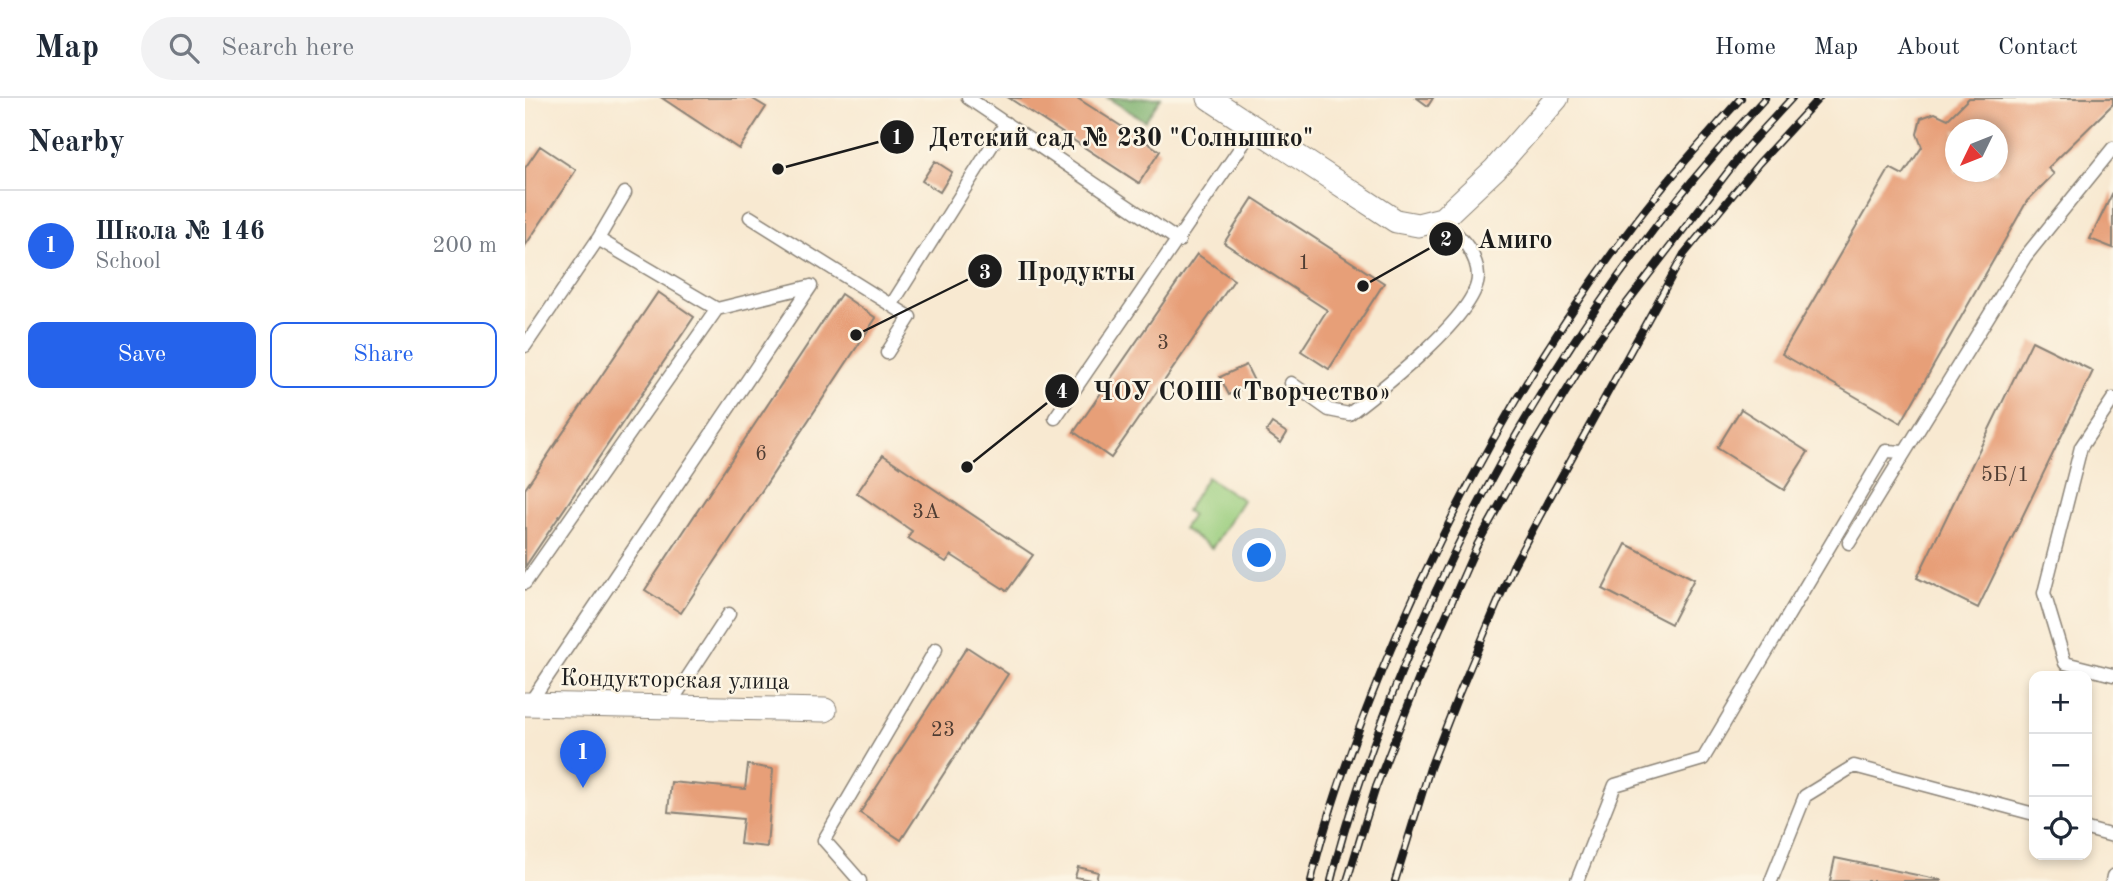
<!DOCTYPE html>
<html lang="en">
<head>
<meta charset="utf-8">
<style>
  :root { --surface:#fff; --page:#f2f2f3; --text:#1f2937; --muted:#747a83; --line:#e0e1e3; --accent:#2563eb }
  body { margin:0; font-family:"Old Standard TT",serif; background:var(--page); color:var(--text) }
  .controls { position:absolute; right:21px; bottom:21px; display:grid; overflow:hidden; border-radius:14px; box-shadow:0 4px 10px #0003 }
  .controls button { width:63px; height:63px; display:grid; place-items:center; padding:0; border:0; border-bottom:2px solid var(--line); background:var(--surface); color:var(--text); font:35px sans-serif }
  .compass { position:absolute; left:1420px; top:21px; width:63px; height:63px; border-radius:50%; background:var(--surface); box-shadow:0 4px 10px #0003; rotate:227deg }
  .you { position:absolute; left:735px; top:458px; width:24px; height:24px; margin:-18px; border:5px solid #fff; border-radius:50%; background:#1a73e8; box-shadow:0 0 0 10px #1a73e833 }
  .badge { display:grid; place-items:center; width:46px; height:46px; border-radius:50%; background:var(--accent); color:#fff; font-size:23px; font-weight:700 }
  .pin { position:absolute; translate:-50% -58px; filter:drop-shadow(0 2px 4px #0008) }
  .pin::after { content:''; position:absolute; top:37px; width:24px; height:21px; background:inherit; clip-path:polygon(0 0,100% 0,50% 100%) }
  .list { margin:0; padding:0; list-style:none }
  h2 { display:flex; justify-content:space-between; align-items:center; height:91px; margin:0; padding:0 28px; font-size:30px }
  h2 small { font-size:23px; font-weight:400; color:var(--muted) }
  .list li { display:grid; grid-template-columns:46px 1fr auto; gap:21px; align-items:center; box-sizing:border-box; height:112px; padding:0 28px; border-top:2px solid var(--line) }
  .list b { display:block; font-size:26px; white-space:nowrap }
  .list p { margin:0; font-size:23px; white-space:nowrap; color:var(--muted) }
  .list em { font-size:23px; font-style:normal; color:var(--muted) }
  .actions { display:flex; gap:14px; padding:21px 28px }
  .actions a { flex:1; padding:16px 0; border:2px solid var(--accent); border-radius:14px; text-align:center; font-size:24px; color:var(--accent) }
  .actions .main { background:var(--accent); color:#fff }
  .icon { flex:none; width:38px; height:38px; fill:none; stroke:currentColor; stroke-width:2; stroke-linecap:round; stroke-linejoin:round }
  .map { position:relative; flex:none; width:1588px; height:783px; overflow:hidden }
  header { display:flex; align-items:center; gap:42px; box-sizing:border-box; height:98px; padding:0 35px; background:var(--surface); border-bottom:2px solid var(--line) }
  header strong { font-size:33px }
  nav { display:flex; gap:38px; margin-inline-start:auto; font-size:24px }
  .search { width:490px; height:63px; background:var(--page); display:flex; align-items:center; gap:18px; box-sizing:border-box; padding:0 24px; border-radius:38px; color:var(--muted); font-size:26px }
  main { display:flex }
  aside { flex:1; background:var(--surface) }
  .map>svg:first-child { display:block }
</style>
</head>
<body>
<header>
<strong>Map</strong>
<div class="search"><svg class="icon" aria-label="search" viewBox="0 0 24 24"><circle cx="10" cy="10" r="6"/><path d="M15 15l6 6"/></svg>Search here</div>
<nav><a>Home</a><a>Map</a><a>About</a><a>Contact</a></nav>
</header>
<main>
<aside>
<h2>Nearby<small></small></h2>
<ul class="list">
<li><span class="badge">1</span><div><b>Школа № 146</b><p>School</p></div><em>200 m</em></li>
</ul>
<div class="actions"><a class="main">Save</a><a>Share</a></div>
</aside>
<div class="map">
<svg width="1588" height="783" viewBox="0 0 1588 783">
  <rect width="100%" height="100%" fill="#fcf5e5"/>
  <filter id="ink" filterUnits="userSpaceOnUse"><feTurbulence type="fractalNoise" baseFrequency=".0143" numOctaves="2"/><feDisplacementMap in="SourceGraphic" scale="14" xChannelSelector="R" yChannelSelector="G"/><feConvolveMatrix kernelMatrix="1 2 1 2 8 2 1 2 1" color-interpolation-filters="sRGB"/></filter>
  <filter id="wash" filterUnits="userSpaceOnUse"><feTurbulence type="fractalNoise" baseFrequency=".00686" numOctaves="4" result="noise"/><feDisplacementMap in="SourceGraphic" scale="28" xChannelSelector="R" yChannelSelector="G"/><feGaussianBlur stdDeviation="1.57" result="paint"/><feColorMatrix in="noise" values="0 0 0 0 0 0 0 0 0 0 0 0 0 0 0 0 0 1.4 0 .05"/><feComposite in="paint" operator="in"/></filter>
  <g filter="url(#wash)">
    <rect width="100%" height="100%" fill="#f8e9d1"/>
    <!-- green -->
    <path fill="#9acd7e" stroke="#5b744d" stroke-width="2" d="M682,379L718,402L687,450L658,431L667,417L661,413Z"/>
    <!-- forest -->
    <path fill="#7bb06d" stroke="#4c6644" stroke-width="2" d="M583,0H636L620,23Z"/>
    <g id="blocks">
      <!-- building -->
      <path fill="#e79f78" fill-rule="evenodd" d="M137,0H226L241,9L214,51Z
        M484,0H552L635,53L614,85Z
        M892,0H908L903,8Z
        M1444,0H1588V6L1523,70L1529,76L1502,103L1376,325L1257,256L1365,70L1378,77L1397,49L1392,36L1396,20L1410,15L1423,21ZM1430,32H1472V74H1430Z
        M15,48L51,72L0,148V70Z
        M410,63L427,74L415,94L397,83Z
        M1588,94V150L1565,141Z
        M728,100L859,185L804,271L776,253L802,212L699,145Z
        M672,156L709,182L586,360L549,334Z
        M133,194L169,219L0,469V391Z
        M316,196L351,220L156,515L120,492Z
        M1507,243L1568,273L1453,510L1392,480Z
        M721,267L730,285L704,297L695,279Z
        M1216,311L1283,354L1259,392L1192,350Z
        M747,325L762,335L756,345L741,334Z
        M358,357L508,457L482,493L426,457L421,464L383,440L387,433L332,395Z
        M1101,446L1169,481L1146,526L1078,491Z
        M442,549L483,576L376,742L335,715Z
        M223,667L248,671L242,749L215,746L218,721L143,714L146,684L220,691Z
        M1310,760L1416,782V783H1305Z
        M553,769L573,774L571,783L550,779Z"/>
    </g>
  </g>
  <g filter="url(#ink)">
    <use href="#blocks" fill-opacity="0" stroke="#8a8276" stroke-width="2"/>
    <g fill="none" stroke-linecap="round" stroke-linejoin="round">
      <defs>
        <path id="service" d="M443,0L654,143
          M225,119L385,219L362,255
          M367,206L481,25
          M192,211L286,188
          M0,248L73,141L100,95
          M766,285L804,312L824,316C853,294 954,216 953,178C952,153 933,137 917,121
          M1588,301L1556,349L1519,495L1540,565L1588,577
          M530,320L729,30
          M1324,445L1500,159L1588,50
          M0,485L192,211L73,141
          M4,606L286,188
          M143,609L204,516
          M1562,731L1588,738
          M335,783L299,742L411,551
          M1052,783L1090,687L1178,661L1361,353L1380,354
          M1246,783L1280,698L1329,668L1509,716
          M1587,783L1588,778"/>
        <path id="minor" d="M684,0L871,123L893,127L917,121L970,71L1032,0
          M0,606L300,612"/>
      </defs>
      <!-- service casing -->
      <use href="#service" stroke="#8a8276" stroke-width="15"/>
      <!-- minor casing -->
      <use href="#minor" stroke="#8a8276" stroke-width="25"/>
      <!-- service -->
      <use href="#service" stroke="#fff" stroke-width="12"/>
      <!-- minor -->
      <use href="#minor" stroke="#fff" stroke-width="23"/>
      <defs>
        <path id="rail" d="M786,783C803,711 829,641 857,572C920,419 1001,271 1100,138C1135,90 1176,45 1216,0
          M806,783C822,716 846,651 871,587C956,371 1081,170 1240,0
          M822,783L851,689L899,567L952,447L999,363L1068,249L1222,49L1267,0
          M870,783L905,670L933,598L988,468L1024,401L1159,156L1234,65L1294,0"/>
      </defs>
      <!-- rail casing -->
      <use href="#rail" stroke="#1c1c1c" stroke-width="8"/>
      <!-- rail -->
      <use href="#rail" stroke="#fcf5e5" stroke-width="5" stroke-dasharray="16" stroke-linecap="butt"/>
    </g>
  </g>
  <g text-anchor="middle" dominant-baseline="central" stroke-width="5" stroke-linejoin="round" paint-order="stroke">
    <!-- number labels -->
    <g font-size="21" fill="#4f3d33">
      <text x="779" y="165">1</text>
      <text x="638" y="245">3</text>
      <text x="236" y="356">6</text>
      <text x="1480" y="377">5Б/1</text>
      <text x="401" y="414">3А</text>
      <text x="418" y="632">23</text>
    </g>
    <!-- street labels -->
    <g font-size="24" fill="#1c1c1c" stroke="#fcf5e5">
      <text transform="translate(150 583) rotate(1)">Кондукторская улица</text>
    </g>
  </g>
  <!-- callouts -->
  <path fill="none" stroke="#1c1c1c" stroke-width="2.5" d="M253 71L372 39M838 188L921 141M331 237L460 173M442 369L537 293"/>
  <g fill="#1c1c1c" stroke="#fcf5e5" stroke-width="2.5">
    <circle cx="253" cy="71" r="7"/>
    <circle cx="838" cy="188" r="7"/>
    <circle cx="331" cy="237" r="7"/>
    <circle cx="442" cy="369" r="7"/>
    <circle cx="372" cy="39" r="18"/>
    <circle cx="921" cy="141" r="18"/>
    <circle cx="460" cy="173" r="18"/>
    <circle cx="537" cy="293" r="18"/>
  </g>
  <g font-size="21" text-anchor="middle" font-weight="bold" fill="#fff">
    <text x="372" y="46">1</text>
    <text x="921" y="148">2</text>
    <text x="460" y="181">3</text>
    <text x="537" y="300">4</text>
  </g>
  <g font-size="26" text-anchor="middle" font-weight="bold" fill="#1c1c1c" stroke="#fcf5e5" stroke-width="5" stroke-linejoin="round" paint-order="stroke">
    <text x="596" y="48">Детский сад № 230 "Солнышко"</text>
    <text x="990" y="150">Амиго</text>
    <text x="551" y="182">Продукты</text>
    <text x="717" y="302">ЧОУ СОШ «Творчество»</text>
  </g>
</svg>
<div class="controls">
<button>+</button>
<button>−</button>
<button><svg class="icon" aria-label="locate" viewBox="0 0 24 24"><circle cx="12" cy="12" r="6"/><path d="M12 2v4M12 18v4M2 12h4M18 12h4"/></svg></button>
</div>
<svg class="compass" viewBox="-18 -18 36 36"><path d="M0-13l5 13h-10z" fill="#e53935"/><path d="M0 13l5-13h-10z" fill="#747a83"/></svg>
<div class="you"></div>
<div class="pin badge" style="left:58px;top:690px">1</div>
</div>
</main>
</body>
</html>
